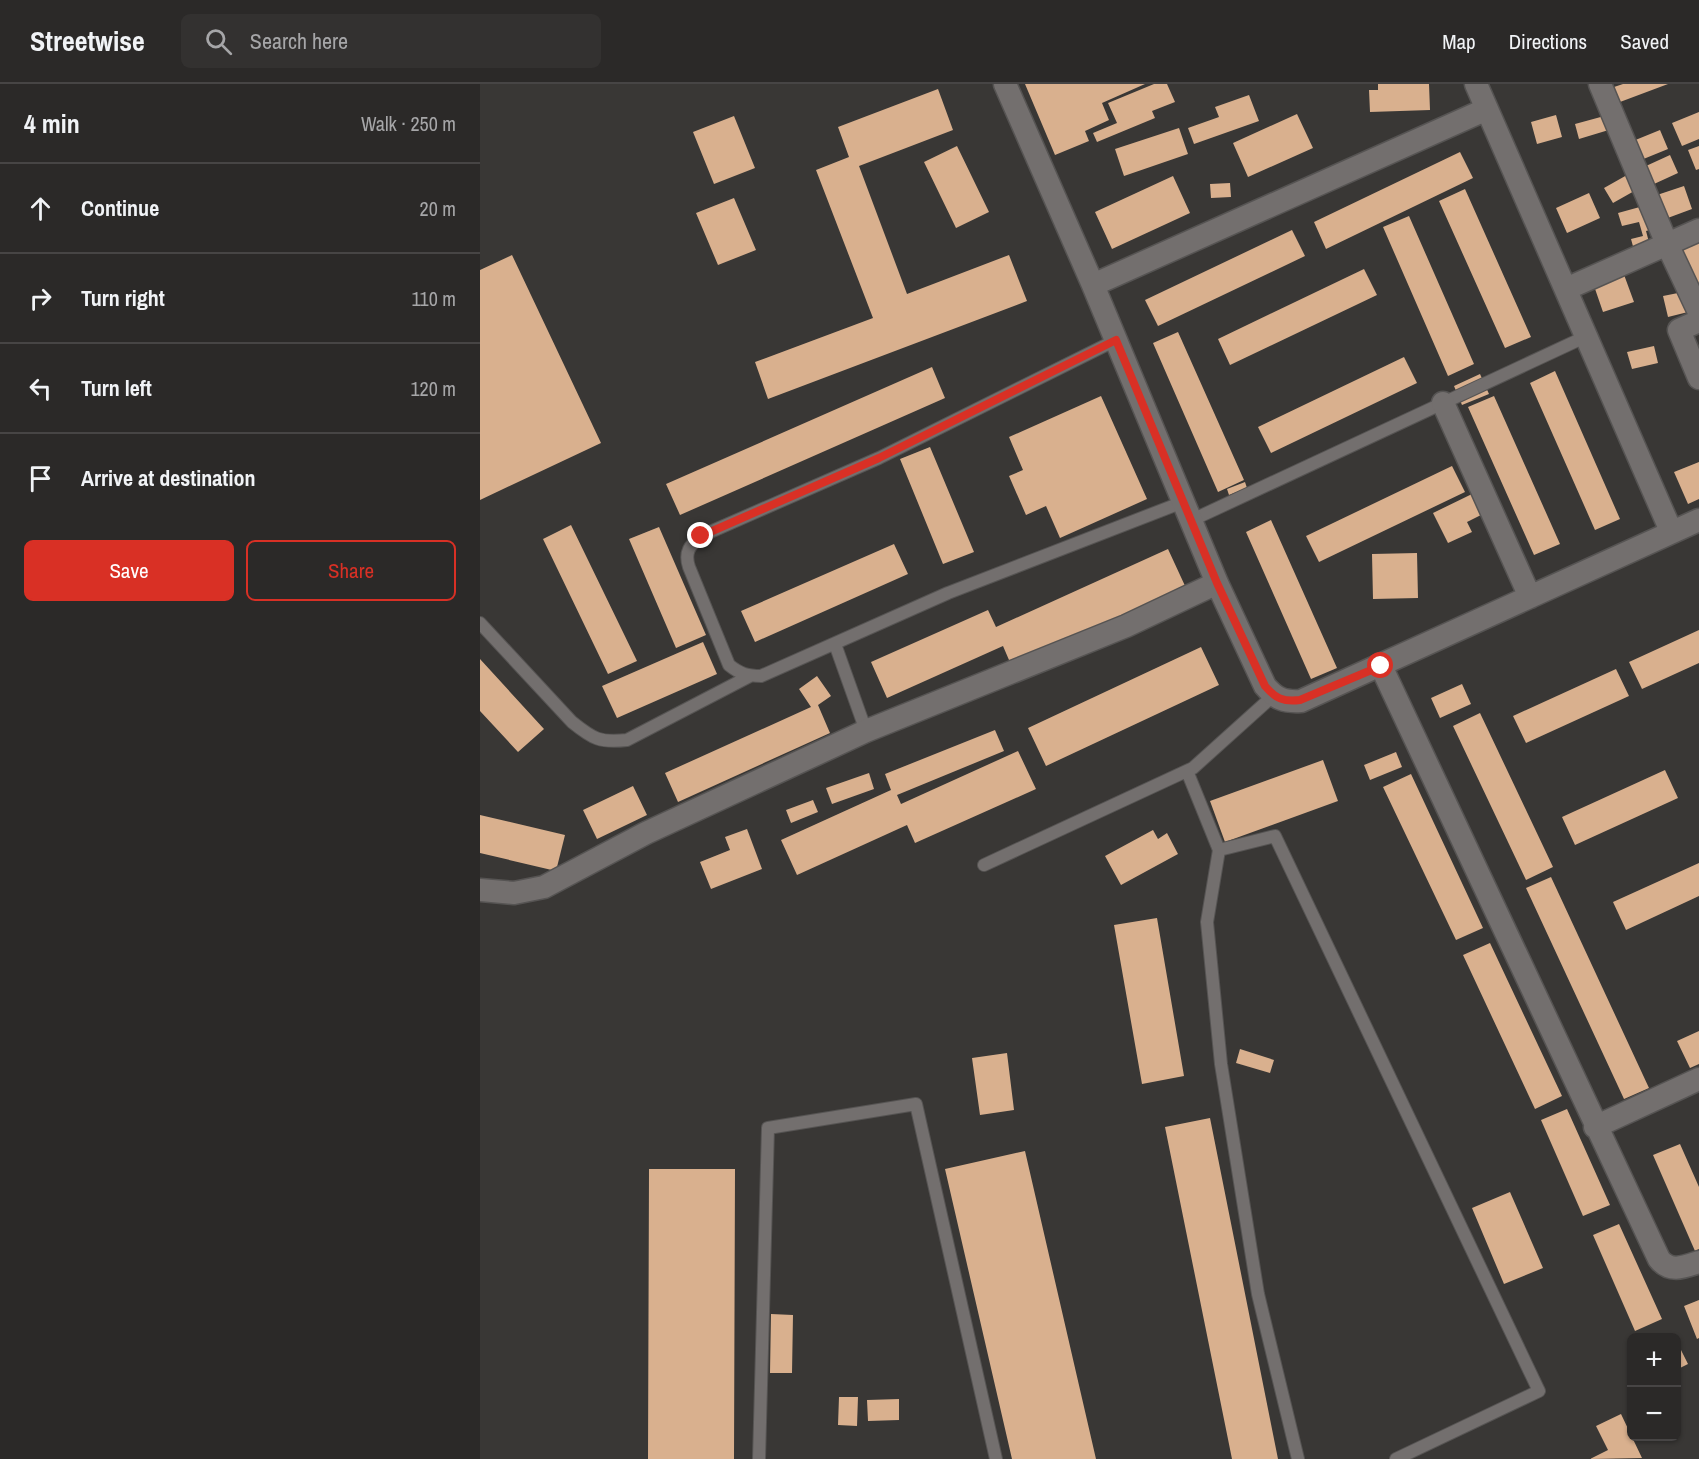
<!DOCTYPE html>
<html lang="en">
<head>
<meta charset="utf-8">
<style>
  :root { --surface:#2b2928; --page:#333130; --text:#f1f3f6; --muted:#a6a6a8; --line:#474545; --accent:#d93025 }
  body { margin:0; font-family:"Archivo Narrow",sans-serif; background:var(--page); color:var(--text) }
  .controls { position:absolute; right:18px; bottom:18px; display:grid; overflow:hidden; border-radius:9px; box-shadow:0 2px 4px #0004 }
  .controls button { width:54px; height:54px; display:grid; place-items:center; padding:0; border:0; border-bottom:2px solid var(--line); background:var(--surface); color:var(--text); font:30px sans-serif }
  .stop { position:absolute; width:18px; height:18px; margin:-14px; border:4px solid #d93025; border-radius:50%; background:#fff }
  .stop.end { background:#d93025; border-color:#fff; box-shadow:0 2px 6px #0008 }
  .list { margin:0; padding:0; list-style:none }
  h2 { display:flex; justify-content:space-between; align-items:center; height:78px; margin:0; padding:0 24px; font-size:26px }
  h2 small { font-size:20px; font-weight:400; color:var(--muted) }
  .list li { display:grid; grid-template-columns:39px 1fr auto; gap:18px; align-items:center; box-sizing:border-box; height:90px; padding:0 24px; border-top:2px solid var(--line) }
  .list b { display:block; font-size:22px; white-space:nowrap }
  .list em { font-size:20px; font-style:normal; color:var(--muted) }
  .actions { display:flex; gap:12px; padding:18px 24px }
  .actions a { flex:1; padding:14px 0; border:2px solid var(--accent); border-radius:9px; text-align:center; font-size:21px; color:var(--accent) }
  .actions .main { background:var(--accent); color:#fff }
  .icon { flex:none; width:33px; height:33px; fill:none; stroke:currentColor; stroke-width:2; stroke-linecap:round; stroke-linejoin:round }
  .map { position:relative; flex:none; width:1219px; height:1375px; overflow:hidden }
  header { display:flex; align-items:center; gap:36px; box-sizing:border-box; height:84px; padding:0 30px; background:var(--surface); border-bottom:2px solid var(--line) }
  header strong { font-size:28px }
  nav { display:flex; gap:33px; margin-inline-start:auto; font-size:21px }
  .search { width:420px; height:54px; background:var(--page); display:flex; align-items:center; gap:15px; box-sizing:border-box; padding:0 21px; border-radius:9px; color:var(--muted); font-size:22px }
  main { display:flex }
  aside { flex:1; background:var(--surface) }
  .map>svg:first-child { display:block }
</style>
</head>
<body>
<header>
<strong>Streetwise</strong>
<div class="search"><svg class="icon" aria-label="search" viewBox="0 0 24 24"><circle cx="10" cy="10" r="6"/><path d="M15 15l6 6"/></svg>Search here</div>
<nav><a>Map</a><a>Directions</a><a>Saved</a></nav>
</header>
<main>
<aside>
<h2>4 min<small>Walk · 250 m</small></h2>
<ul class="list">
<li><svg class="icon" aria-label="ahead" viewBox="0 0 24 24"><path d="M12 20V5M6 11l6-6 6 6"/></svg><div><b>Continue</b></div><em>20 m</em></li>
<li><svg class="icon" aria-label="right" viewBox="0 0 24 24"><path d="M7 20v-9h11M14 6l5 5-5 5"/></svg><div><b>Turn right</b></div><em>110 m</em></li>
<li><svg class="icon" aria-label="left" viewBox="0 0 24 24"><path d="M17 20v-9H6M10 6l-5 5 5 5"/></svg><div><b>Turn left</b></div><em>120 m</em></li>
<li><svg class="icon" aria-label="arrive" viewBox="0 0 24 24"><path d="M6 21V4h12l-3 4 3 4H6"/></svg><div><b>Arrive at destination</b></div></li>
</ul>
<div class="actions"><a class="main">Save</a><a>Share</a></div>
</aside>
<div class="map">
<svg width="1219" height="1375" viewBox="0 0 1219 1375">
  <rect width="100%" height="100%" fill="#393735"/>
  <!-- building -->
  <path fill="#d9b08e" d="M545,0H665L622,19L629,36L605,47L609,57L575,71Z
    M674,0H687L695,18L672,27L675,34L617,58L613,49L637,39L628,19Z
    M898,0H949L950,26L890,28L889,6H898Z
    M1143,0H1188L1140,18L1134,3Z
    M458,5L473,46L379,82L427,210L529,171L547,217L288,315L275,278L393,234L336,86L369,73L358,43Z
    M769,11L779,37L714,60L708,44L739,33L735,23Z
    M1219,28V55L1202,62L1192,39Z
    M817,30L833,64L768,93L753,59Z
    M1076,31L1082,53L1057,60L1051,38Z
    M1128,31L1132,45L1099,55L1095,40Z
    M254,32L275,84L234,100L213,48Z
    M699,44L708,70L644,92L635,65Z
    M1180,46L1188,65L1161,76L1153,57Z
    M477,62L509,128L476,144L444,78Z
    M1219,62V85L1216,86L1208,66Z
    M980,68L993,94L846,165L834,138Z
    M1190,71L1198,89L1174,100L1166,82Z
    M1147,91L1156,106L1133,119L1124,104Z
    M693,92L710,129L632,165L615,128Z
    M750,99L751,113L731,114L730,100Z
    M1204,102L1212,125L1185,135L1177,111Z
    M985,105L1051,253L1025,264L959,117Z
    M1109,109L1120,134L1087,149L1076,124Z
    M254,114L276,166L238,181L216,129Z
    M1167,121L1173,145L1166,147L1170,162L1154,166L1151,155L1163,152L1159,138L1142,142L1138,129Z
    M929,132L994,280L968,292L903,143Z
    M1219,142V214L1192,152Z
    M812,146L825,172L678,242L665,216Z
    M32,171L121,359L0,416V186Z
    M884,185L897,211L750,281L738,255Z
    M1143,188L1154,218L1123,228L1113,199Z
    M1203,208L1208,228L1188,233L1183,212Z
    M698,248L764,396L738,408L673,259Z
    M1174,262L1178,279L1152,285L1147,268Z
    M924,273L937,299L791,369L778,343Z
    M452,283L465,314L200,431L186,400Z
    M1075,287L1140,435L1115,446L1050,299Z
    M1000,290L1009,310L982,321L974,302Z
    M621,312L667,415L580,454L566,422L546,431L529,392L543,386L529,353Z
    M1014,312L1080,460L1054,471L988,323Z
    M450,363L494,468L463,480L420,375Z
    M1219,378V415L1208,420L1194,388Z
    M972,382L985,408L839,478L826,452Z
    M765,398L767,404L749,411L747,405Z
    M992,410L1001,431L987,438L992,448L968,459L953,429Z
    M791,436L857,584L831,595L766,448Z
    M91,441L157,577L128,590L63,455Z
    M179,443L226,551L196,564L149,455Z
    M414,460L428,490L275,558L261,527Z
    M688,465L706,504L532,583L523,562L407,614L391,578L508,526L516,543Z
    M937,469L938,514L893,515L892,470Z
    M1219,546V579L1162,605L1149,578Z
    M223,558L237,590L137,634L122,602Z
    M721,563L739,601L566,682L548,644Z
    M0,575L64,645L38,668L0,627Z
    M1136,585L1149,612L1046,659L1033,632Z
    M337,592L351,612L338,621L350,649L198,718L185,689L331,623L319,605Z
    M982,600L991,620L960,634L951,614Z
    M1000,629L1073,783L1046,796L973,642Z
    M515,646L524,667L417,711L421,720L538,667L556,705L435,759L427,741L317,791L301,756L411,706L405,690Z
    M916,668L922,683L890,696L884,681Z
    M843,676L858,717L745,758L730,717Z
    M1185,686L1198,714L1095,761L1082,733Z
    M389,689L394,705L352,720L346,704Z
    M931,690L1003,844L976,856L903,703Z
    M153,702L167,731L117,755L103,726Z
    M333,716L338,728L311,739L306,726Z
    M0,731L85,751L76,787L0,769Z
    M267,745L282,785L231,805L220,778L250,766L245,753Z
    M673,746L678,755L687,749L698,770L641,801L625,772Z
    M1219,779V812L1146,846L1133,818Z
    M1071,793L1169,1004L1144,1015L1046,804Z
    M677,834L704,992L662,1000L634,841Z
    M1010,859L1082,1012L1055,1025L983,871Z
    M1219,947V980L1210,984L1197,957Z
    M760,965L794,976L790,989L756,979Z
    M527,969L534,1026L500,1031L492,974Z
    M1087,1025L1130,1121L1103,1132L1061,1036Z
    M730,1034L798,1375H752L685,1043Z
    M1200,1060L1219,1103V1165L1215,1167L1173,1071Z
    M545,1067L616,1375H532L465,1085Z
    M169,1085H255L254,1375H168Z
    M1030,1108L1063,1184L1024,1200L992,1124Z
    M1139,1140L1182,1235L1155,1247L1113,1151Z
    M1219,1216V1254L1217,1255L1204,1222Z
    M291,1230L313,1231L312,1289H290Z
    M1201,1266L1208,1280L1200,1284L1196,1268Z
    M359,1313H378L377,1342L358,1341Z
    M419,1315V1336L388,1337L387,1316Z
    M1141,1330L1162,1374L1110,1375L1128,1366L1116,1342Z"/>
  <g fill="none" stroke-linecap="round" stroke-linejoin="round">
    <defs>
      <path id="lane" d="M636,256L399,374L221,452C210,461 204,468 209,483L249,581C260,590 268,592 281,592L468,509L703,418
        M712,436L1107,252
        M0,539L92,638C113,655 120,659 147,656L270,592
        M355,560L386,647
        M707,687L739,766L727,838L741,980L778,1210L818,1375
        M739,766L795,752L1059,1307L916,1375
        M504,781L713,684L793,612
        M279,1375L288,1044L436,1020L516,1375"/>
      <path id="street" d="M525,0L613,201L737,499L785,602C796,615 804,618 821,617L1219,436
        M996,0L1191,447
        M1120,0L1187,160L1219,228
        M613,201L1007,25
        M1086,205L1219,146
        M1219,237L1199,246L1219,294
        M963,319L1050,513
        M901,582L1179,1175C1190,1189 1204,1183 1219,1178
        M0,806L34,809L64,803L166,749L386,647L646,542L737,499
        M1115,1043L1219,995"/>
    </defs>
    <!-- lane casing -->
    <use href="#lane" stroke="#565453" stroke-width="14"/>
    <!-- street casing -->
    <use href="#street" stroke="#565453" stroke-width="25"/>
    <!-- lane -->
    <use href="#lane" stroke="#736f6e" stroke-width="12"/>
    <!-- street -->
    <use href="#street" stroke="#736f6e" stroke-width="22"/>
  </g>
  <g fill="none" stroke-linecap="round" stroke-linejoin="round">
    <!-- route -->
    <path stroke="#d93025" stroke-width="8" d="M221,452L399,374L636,256L737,499L785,602C796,615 804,618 820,616L901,582"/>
  </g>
</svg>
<div class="controls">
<button>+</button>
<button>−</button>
</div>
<div class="stop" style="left:901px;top:582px"></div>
<div class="stop end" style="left:221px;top:452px"></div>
</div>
</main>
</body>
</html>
